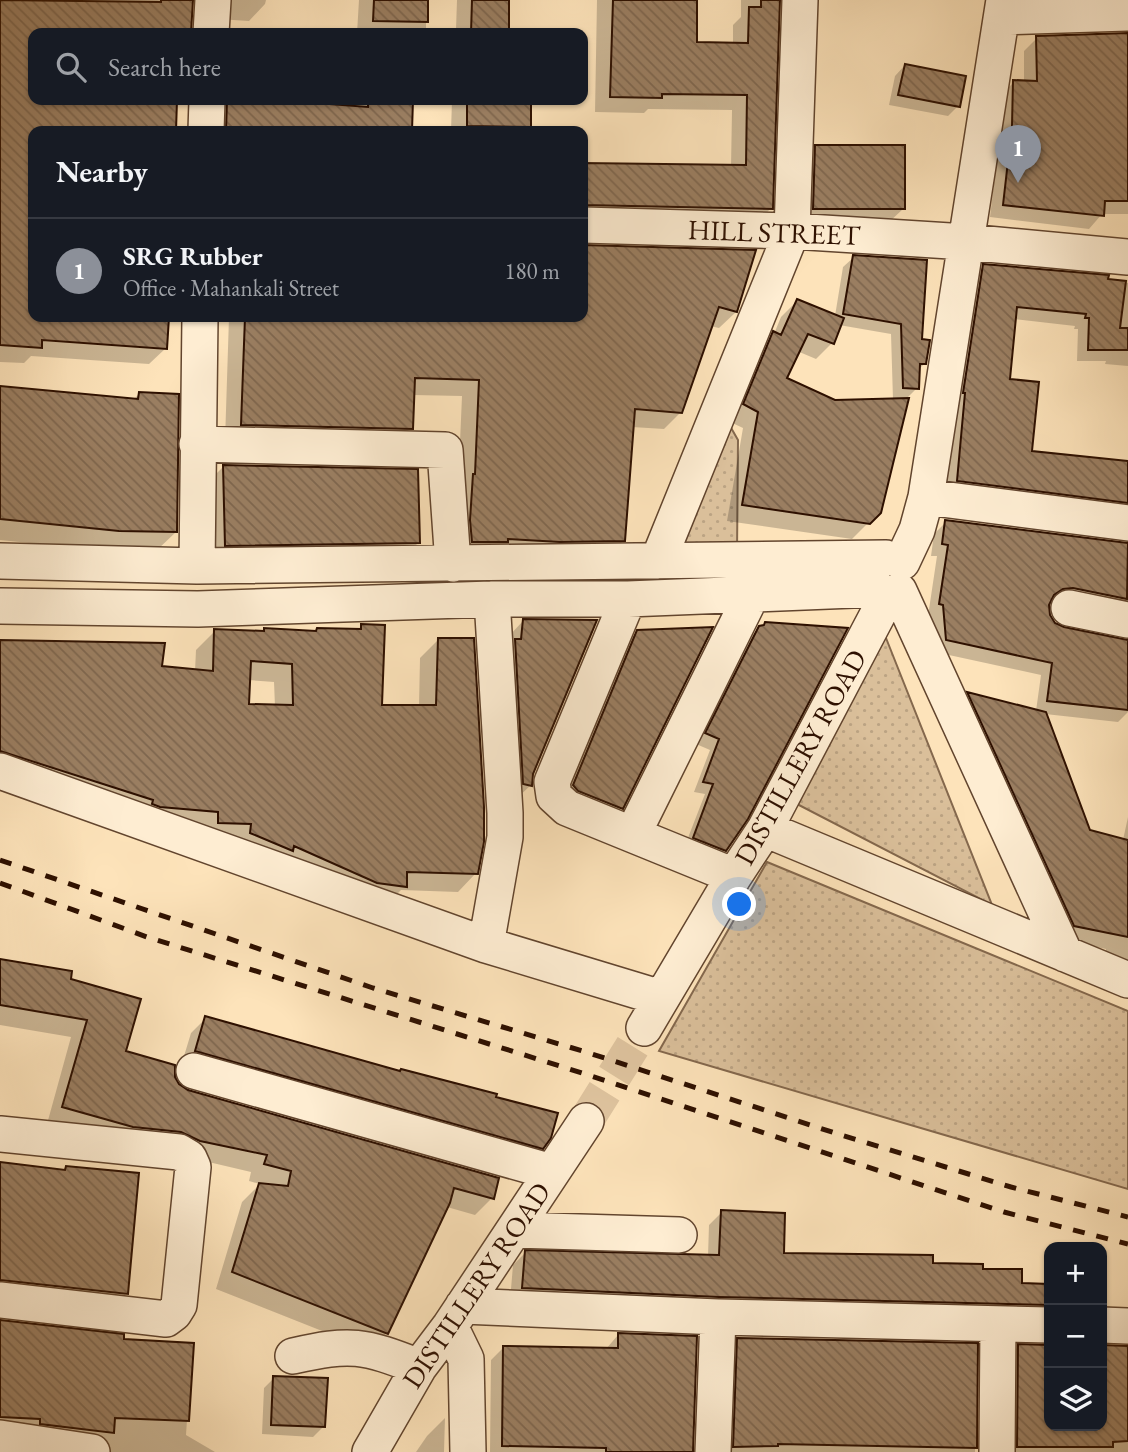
<!DOCTYPE html>
<html lang="en">
<head>
<meta charset="utf-8">
<style>
  :root { --surface:#171b24; --page:#242831; --text:#f1f3f6; --muted:#9ea1a6; --line:#363941; --accent:#8c9099 }
  body { margin:0; font-family:"EB Garamond",serif; background:var(--page); color:var(--text) }
  .controls { position:absolute; right:21px; bottom:21px; display:grid; overflow:hidden; border-radius:14px; box-shadow:0 2px 5px #0004 }
  .controls button { width:63px; height:63px; display:grid; place-items:center; padding:0; border:0; border-bottom:2px solid var(--line); background:var(--surface); color:var(--text); font:35px sans-serif }
  .you { position:absolute; left:740px; top:905px; width:24px; height:24px; margin:-18px; border:5px solid #fff; border-radius:50%; background:#1a73e8; box-shadow:0 0 0 10px #1a73e833 }
  .badge { display:grid; place-items:center; width:46px; height:46px; border-radius:50%; background:var(--accent); color:#fff; font-size:23px; font-weight:700 }
  .pin { position:absolute; translate:-50% -58px; filter:drop-shadow(0 2px 4px #0008) }
  .pin::after { content:''; position:absolute; top:37px; width:24px; height:21px; background:inherit; clip-path:polygon(0 0,100% 0,50% 100%) }
  .list { margin:0; padding:0; list-style:none }
  h2 { display:flex; justify-content:space-between; align-items:center; height:91px; margin:0; padding:0 28px; font-size:30px }
  h2 small { font-size:23px; font-weight:400; color:var(--muted) }
  .list li { display:grid; grid-template-columns:46px 1fr auto; gap:21px; align-items:center; box-sizing:border-box; height:105px; padding:0 28px; border-top:2px solid var(--line) }
  .list b { display:block; font-size:26px; white-space:nowrap }
  .list p { margin:0; font-size:23px; white-space:nowrap; color:var(--muted) }
  .list em { font-size:23px; font-style:normal; color:var(--muted) }
  .icon { flex:none; width:38px; height:38px; fill:none; stroke:currentColor; stroke-width:2; stroke-linecap:round; stroke-linejoin:round }
  .map { position:relative; flex:none; width:1128px; height:1452px; overflow:hidden }
  .search { position:absolute; background:var(--surface); box-shadow:0 2px 5px #0004; left:28px; top:28px; width:560px; height:77px; display:flex; align-items:center; gap:18px; box-sizing:border-box; padding:0 24px; border-radius:14px; color:var(--muted); font-size:26px }
  .panel { position:absolute; background:var(--surface); box-shadow:0 2px 5px #0004; left:28px; top:126px; width:560px; height:196px; border-radius:14px }
  .map>svg:first-child { display:block }
</style>
</head>
<body>
<div class="map">
<svg width="1128" height="1452" viewBox="0 0 1128 1452">
  <defs>
    <pattern id="park-dots" width="8" height="8" patternUnits="userSpaceOnUse" patternTransform="scale(1.75)"><rect width="8" height="8" fill="#dabf9a"/><path d="M2 2h.1M6 6h.1" fill="none" stroke="#bba383" stroke-width="1.8" stroke-linecap="round"/></pattern>
    <pattern id="building-back-hatch" width="6" height="6" patternUnits="userSpaceOnUse" patternTransform="scale(1.75)"><rect width="6" height="6" fill="#9a7e61"/><path d="M-1 5l2 2M0 0l6 6M5-1l2 2" fill="none" stroke="#7e664e"/></pattern>
  </defs>
  <rect width="100%" height="100%" fill="#fde3ba"/>
  <filter id="stains"><feTurbulence type="fractalNoise" baseFrequency=".00286" numOctaves="4"/><feColorMatrix values="0 0 0 0 .2 0 0 0 0 .09 0 0 0 0 .02 0 0 0 .5 -.17"/></filter>
  <radialGradient id="worn" r=".72"><stop offset=".6" stop-color="#630" stop-opacity="0"/><stop offset="1" stop-color="#630" stop-opacity=".3"/></radialGradient>
  <!-- park -->
  <path fill="url(#park-dots)" stroke="#84684d" stroke-width="2" d="M718,405L738,440L737,554L666,553Z
    M884,633L992,905L795,803Z
    M767,862L1128,1011V1189L659,1051Z"/>
  <!-- shadow -->
  <path fill="#0003" fill-rule="evenodd" d="M0,0H191L189,33H33V100H178L175,102L174,131H33V317H168L166,348L149,364L31,356L24,363L0,362Z
    M209,0H266L265,4L249,21L217,19Z
    M359,0H426V28L456,29L457,0H507V33H357Z
    M597,0H695V44L733,45V25L741,17V0H778L771,208L755,225L583,222V165L731,167L732,110L648,109L644,113L595,112Z
    M1128,35V214H1102L1089,229L990,217L999,141L1001,95L1014,82H1024V51L1037,38Z
    M905,65L958,106L948,116L889,105L895,76Z
    M200,100H260L353,107V100H412L410,131H211Z
    M452,100H529V131H451Z
    M816,147L903,209L887,224H798L800,162Z
    M583,247L753,252L736,312L719,328L710,326L681,412L664,429L632,427L624,540L607,557L455,558L462,396L413,395L411,428L394,445L225,441L229,317H583Z
    M854,257L920,341L925,363L918,370L917,388L905,400L879,512L852,539L727,521L743,428L728,421L757,350L774,334L781,317L797,301L835,316L843,267ZM839,325L891,334L893,400L834,402L784,379L797,351L816,359L832,343Z
    M984,266L1128,283V366L1105,364L1106,361H1077L1078,329H1074L1075,326L1014,319L1008,381L1030,453L1128,463V519L946,492L954,404L972,278Z
    M0,388L133,400L140,393L176,532L156,551L98,550L0,540Z
    M223,467L418,543L398,563L205,565L203,487Z
    M946,522L1128,544V616L1060,599L1049,600L1047,604L1049,616L1055,625L1064,629L1128,641V712L1118,722L1045,714L1088,831L1123,840L1128,817V963L1104,957L1106,949L1060,939L954,707L968,694L1036,711L1041,675L935,652L931,616H928L937,556H931L934,534Z
    M523,621L532,774L531,785L515,800L508,637Z
    M362,626L381,707H419L420,658L438,640L476,873L458,892L401,890L386,905L0,776V642L195,671L196,650L215,631L262,632L264,630L314,633L317,629L357,630ZM248,680L274,682L275,707L248,706Z
    M760,627L725,850L715,860L684,848L705,794L694,792L710,750L696,744L749,638Z
    M638,631L621,808L608,821L561,798L624,645Z
    M0,961L69,980L123,1052L173,1077L179,1087L188,1092L492,1198L475,1215L447,1207L387,1333L370,1350L216,1289L242,1202L260,1184L249,1181L251,1172L47,1124L71,1037L0,1025Z
    M206,1018L542,1148L527,1163L181,1066L191,1033Z
    M0,1164L63,1171L66,1168L126,1294L108,1312L0,1299Z
    M722,1212L782,1254L931,1265L981,1271L1021,1285L1049,1286V1323L510,1301L513,1265L526,1252L708,1256L709,1225Z
    M0,1322L122,1341L192,1345L186,1435L215,1452H92L0,1435Z
    M618,1335L691,1452H490L491,1360L504,1347L606,1349Z
    M738,1339L976,1345L975,1452H721L725,1352Z
    M1019,1346L1049,1347V1426H1102V1347L1128,1348V1452H1005L1006,1359Z
    M274,1378L324,1426L313,1437L262,1434L264,1388Z
    M445,1418L444,1452H416L427,1436Z"/>
  <!-- building -->
  <path fill="url(#building-back-hatch)" stroke="#2e1000" stroke-width="2" fill-rule="evenodd" d="M0,0L161,2V0H193L191,33H33V100H177L176,131H33V317H169L167,349L42,340V348L0,345Z
    M374,0H428V22L373,21Z
    M472,0H509V33H471Z
    M613,0H697V42L748,43L749,7H761V0H780L773,209L583,205V163L746,165L747,95L662,94V98L610,97Z
    M1128,33V201H1105L1104,216L1003,205L1012,126L1013,80L1037,81L1036,36Z
    M905,64L966,76L960,107L898,95Z
    M227,100H276L368,107V100H413L412,131H226Z
    M467,100H531V127L467,126Z
    M815,145H905V209H813Z
    M583,245L756,250L737,312L719,307L682,413L635,409L625,541L560,542L508,539V542H472L470,520L473,474H475L479,380L415,378L413,429L241,425L245,317H583Z
    M853,255L927,260L922,339L930,340L926,364H920L919,389L903,388L901,324L843,314Z
    M983,264L1109,275L1108,279L1126,281L1120,328H1128V350H1088L1089,318H1085L1086,314L1017,307L1010,379L1039,382L1032,451L1128,461V503L957,481L965,393H963Z
    M797,299L844,318L834,344L808,334L787,378L835,400L909,398L881,513L870,524L742,505L758,412L743,404L773,331L781,335Z
    M0,386L138,399L139,392L179,394L177,532L119,531L0,519Z
    M223,465L418,469L420,543L225,546Z
    M945,520L1128,543L1127,599L1073,588L1063,589L1054,595L1049,605L1050,615L1055,623L1064,627L1128,640V710L1047,701L1052,663L946,640L943,605L939,604L948,545L942,544Z
    M523,619L597,620L533,774L532,786L523,784L515,639H521Z
    M765,622L848,628L748,819L726,851L693,838L713,784L703,782L719,739L705,733L759,626L764,625Z
    M361,624L385,625L382,705H436L438,638H474L484,807V842L478,874L407,872V887L377,883L294,846L293,851L250,833L251,824L218,823V812L160,807L152,804L153,800L0,751V640L165,643L162,666L213,671L214,629L264,631V628L316,631L317,628L361,629ZM251,661L292,664L293,705L249,704Z
    M713,627L623,809L578,791L573,785L637,630Z
    M967,692L1046,712L1090,830L1128,840V937L1074,926Z
    M0,959L72,971L71,979L141,999L126,1051L175,1065V1077L179,1084L188,1090L499,1178L494,1199L454,1188L450,1203L388,1334L232,1272L259,1183L288,1186L291,1171L264,1164L267,1155L200,1141L181,1132L133,1127L62,1107L87,1020L0,1005Z
    M205,1016L400,1071L401,1069L497,1094L496,1097L558,1113L551,1138L543,1149L195,1051Z
    M0,1162L65,1170L66,1166L139,1173L128,1294L0,1280Z
    M721,1210L785,1213L784,1253L933,1255V1263L983,1264V1269H1022V1283L1049,1284V1305L719,1297L522,1288L525,1250L719,1255Z
    M0,1320L124,1334V1339L194,1343L189,1421L115,1418L114,1433L40,1424V1419L0,1417Z
    M618,1333L697,1336L693,1452H606V1448L502,1446L503,1346L618,1348Z
    M737,1338L978,1343L977,1448L778,1444V1446L733,1447Z
    M1018,1344L1049,1345V1426H1102V1345L1128,1346V1441L1113,1442V1447H1017Z
    M273,1376L328,1378L325,1427L271,1425Z"/>
  <g fill="none" stroke-linecap="round" stroke-linejoin="round">
    <!-- minor-tunnel -->
    <path stroke="#dec39e" stroke-width="35" stroke-dasharray="35 18" stroke-linecap="butt" d="M586,1121L644,1028"/>
    <defs>
      <path id="minor" d="M1002,17L1128,13
        M211,33L213,0
        M206,131L207,100
        M583,225L792,231L966,242L1128,257
        M197,444L445,450L453,564
        M926,497L1128,523
        M0,561L197,566L886,558
        M658,561L792,231L800,0
        M902,562L917,530L926,497L1004,0
        M197,566L200,317
        M899,591L1065,954
        M628,599L552,782L554,796L567,808L734,876
        M0,606L198,609L492,599H628L878,589
        M1069,608L1128,620
        M0,771L486,945L661,998
        M765,829L1128,980
        M633,834L752,594L751,575
        M486,945L505,837V813L492,599
        M644,1028L734,876L765,829L889,593
        M194,1071L552,1172
        M0,1134L179,1152L189,1158L193,1167L179,1305L174,1313L166,1319L0,1300
        M514,1230L679,1235
        M463,1306L718,1317L1049,1325
        M1102,1325L1128,1326
        M450,1326L466,1359L468,1452
        M293,1356C351,1343 363,1345 419,1367
        M0,1438L92,1452
        M370,1452L419,1367L450,1326L586,1121
        M713,1452L718,1317
        M997,1452L998,1324"/>
    </defs>
    <!-- minor casing -->
    <use href="#minor" stroke="#62452e" stroke-width="38"/>
    <!-- minor -->
    <use href="#minor" stroke="#feedd2" stroke-width="35"/>
    <!-- rail -->
    <path stroke="#2e1000" stroke-width="5" stroke-dasharray="12 12" stroke-linecap="butt" d="M0,860L373,988L589,1053L841,1135L1011,1187L1128,1217
      M0,883L147,937L582,1073L1004,1212L1128,1244"/>
  </g>
  <g text-anchor="middle" dominant-baseline="central" stroke-width="5" stroke-linejoin="round" paint-order="stroke">
    <!-- street labels -->
    <g font-size="28" fill="#2e1000" stroke="#feedd2">
      <text transform="translate(774 232) rotate(2)">HILL STREET</text>
      <text transform="translate(800 757) rotate(-61)">DISTILLERY ROAD</text>
      <text transform="translate(476 1285) rotate(-56)">DISTILLERY ROAD</text>
    </g>
  </g>
  <rect width="100%" height="100%" filter="url(#stains)"/>
  <rect width="100%" height="100%" fill="url(#worn)"/>
</svg>
<div class="controls">
<button>+</button>
<button>−</button>
<button><svg class="icon" aria-label="layers" viewBox="0 0 24 24"><path d="M12 4l9 5-9 5-9-5zM3 14l9 5 9-5"/></svg></button>
</div>
<div class="you"></div>
<div class="pin badge" style="left:1018px;top:183px">1</div>
<div class="search"><svg class="icon" aria-label="search" viewBox="0 0 24 24"><circle cx="10" cy="10" r="6"/><path d="M15 15l6 6"/></svg>Search here</div>
<section class="panel">
<h2>Nearby<small></small></h2>
<ul class="list">
<li><span class="badge">1</span><div><b>SRG Rubber</b><p>Office · Mahankali Street</p></div><em>180 m</em></li>
</ul>
</section>
</div>
</body>
</html>
